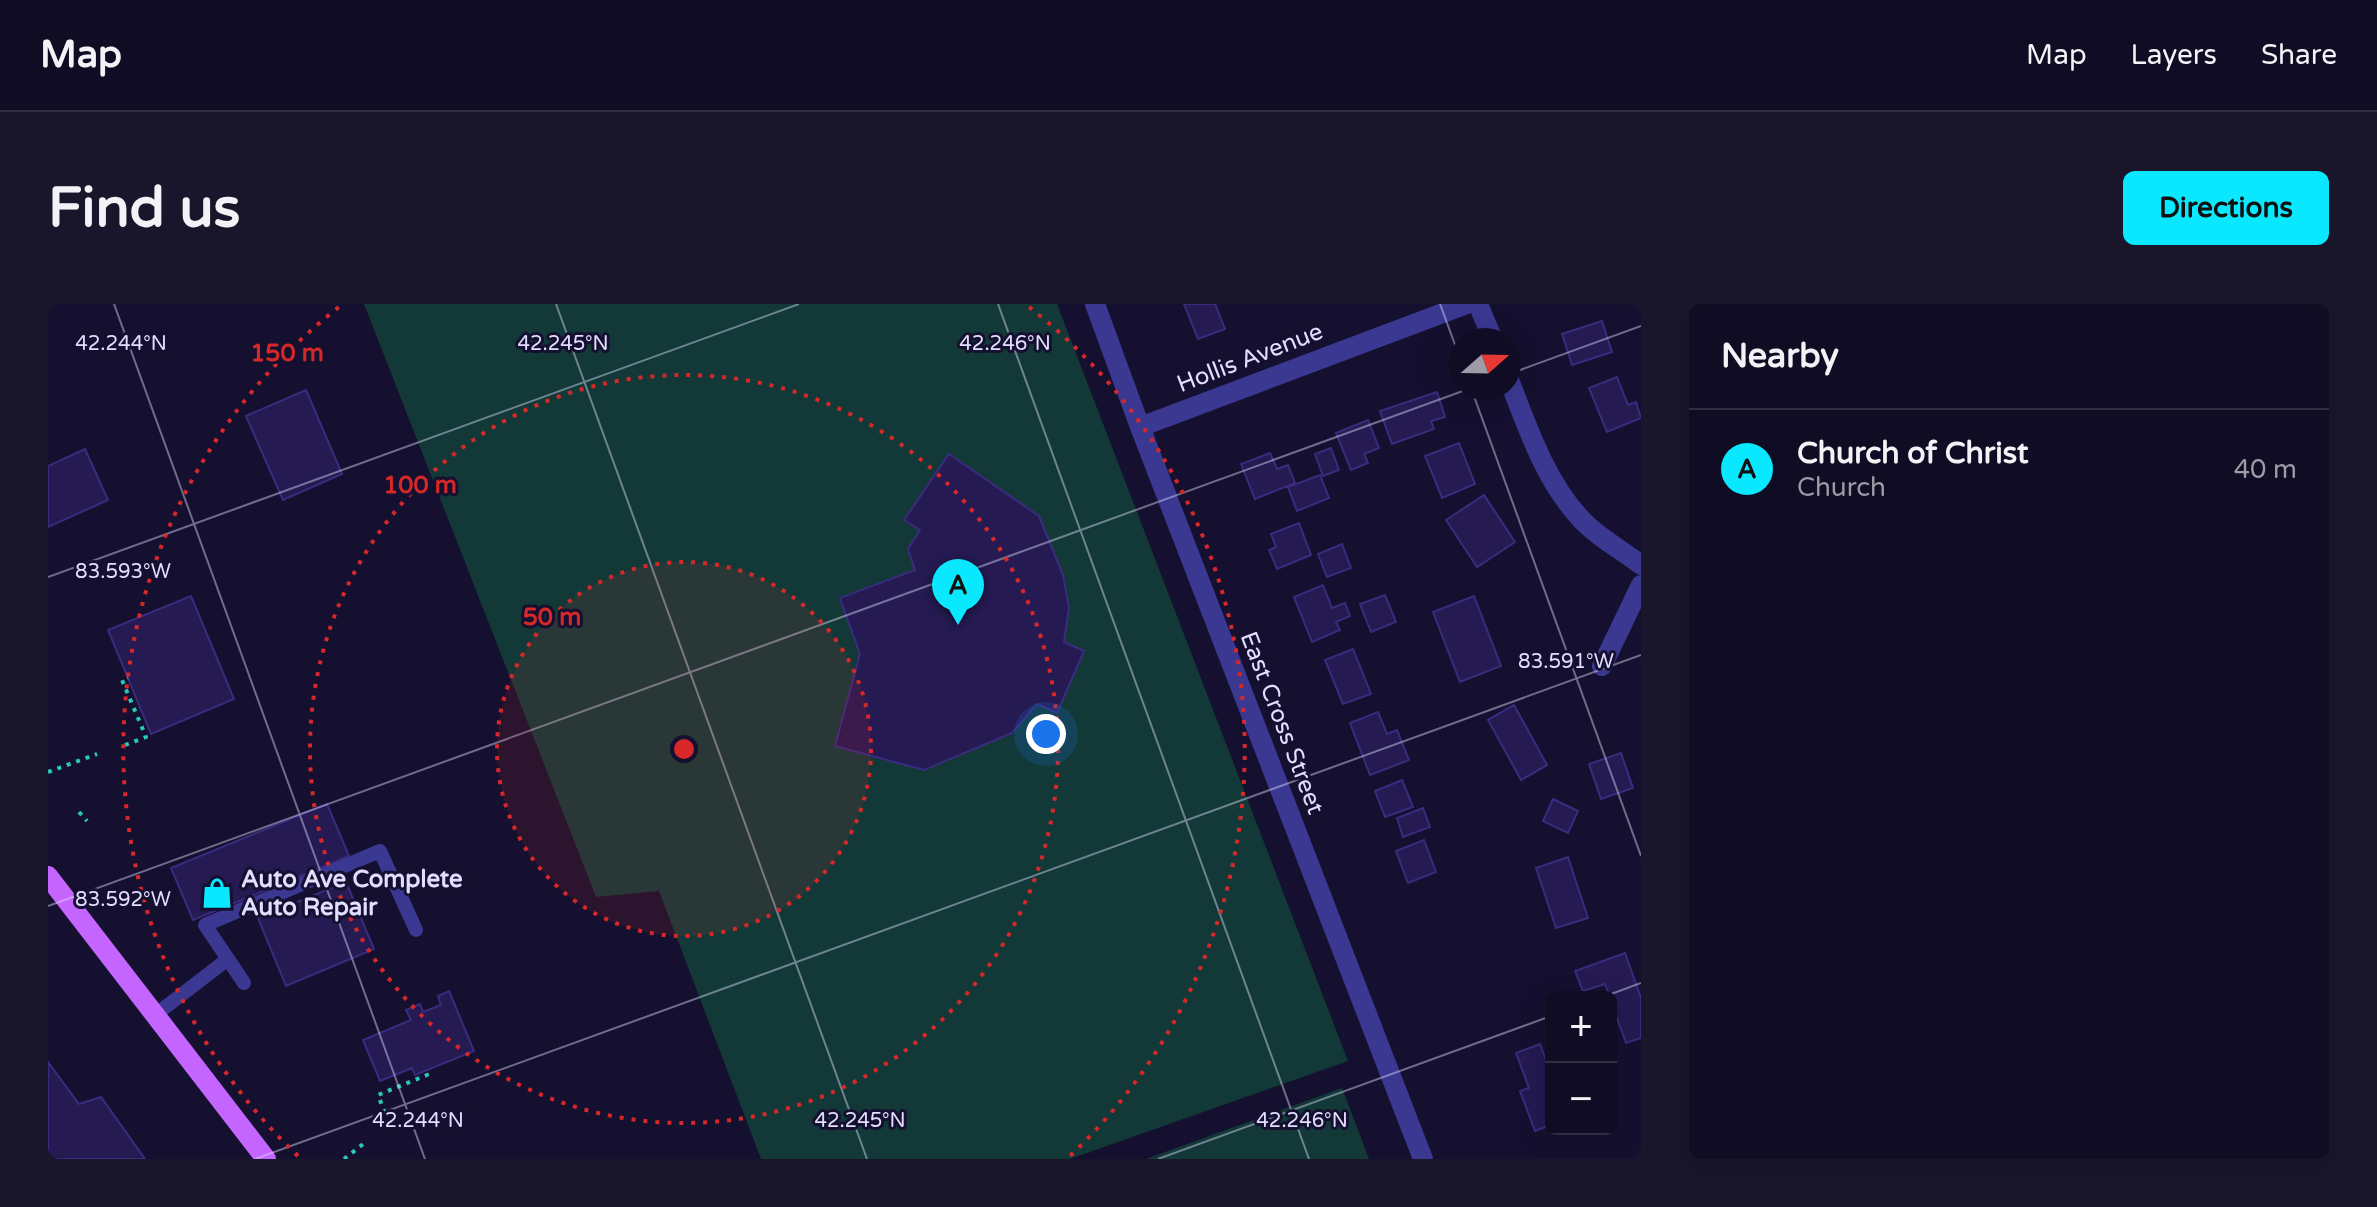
<!DOCTYPE html>
<html lang="en">
<head>
<meta charset="utf-8">
<style>
  :root { --surface:#100c23; --page:#19152b; --text:#f1f3f6; --muted:#9c9ba6; --line:#302c41; --accent:#0ae8ff }
  body { margin:0; font-family:"Varela Round",sans-serif; background:var(--page); color:var(--text) }
  .controls { position:absolute; right:24px; bottom:24px; display:grid; overflow:hidden; border-radius:12px; box-shadow:0 8px 32px #0002 }
  .controls button { width:72px; height:72px; display:grid; place-items:center; padding:0; border:0; border-bottom:2px solid var(--line); background:var(--surface); color:var(--text); font:40px sans-serif }
  .compass { position:absolute; left:1401px; top:24px; width:72px; height:72px; border-radius:50%; background:var(--surface); box-shadow:0 8px 32px #0002; rotate:70deg }
  .you { position:absolute; left:998px; top:430px; width:28px; height:28px; margin:-20px; border:6px solid #fff; border-radius:50%; background:#1a73e8; box-shadow:0 0 0 12px #1a73e833 }
  .badge { display:grid; place-items:center; width:52px; height:52px; border-radius:50%; background:var(--accent); color:#111; font-size:26px; font-weight:700 }
  .pin { position:absolute; translate:-50% -66px; filter:drop-shadow(0 2px 4px #0008) }
  .pin::after { content:''; position:absolute; top:42px; width:28px; height:24px; background:inherit; clip-path:polygon(0 0,100% 0,50% 100%) }
  .list { margin:0; padding:0; list-style:none }
  h2 { display:flex; justify-content:space-between; align-items:center; height:104px; margin:0; padding:0 32px; font-size:34px }
  h2 small { font-size:26px; font-weight:400; color:var(--muted) }
  .list li { display:grid; grid-template-columns:52px 1fr auto; gap:24px; align-items:center; box-sizing:border-box; height:120px; padding:0 32px; border-top:2px solid var(--line) }
  .list b { display:block; font-size:30px; white-space:nowrap }
  .list p { margin:0; font-size:26px; white-space:nowrap; color:var(--muted) }
  .list em { font-size:26px; font-style:normal; color:var(--muted) }
  .map { position:relative; flex:none; width:1593px; height:855px; overflow:hidden; border-radius:12px }
  header { display:flex; align-items:center; gap:48px; box-sizing:border-box; height:112px; padding:0 40px; background:var(--surface); border-bottom:2px solid var(--line) }
  header strong { font-size:38px }
  nav { display:flex; gap:44px; margin-inline-start:auto; font-size:28px }
  .intro { display:flex; align-items:center; justify-content:space-between; box-sizing:border-box; height:192px; padding:0 48px }
  h1 { margin:0; font-size:56px }
  .button { padding:20px 36px; border-radius:12px; background:var(--accent); color:#111; font-size:28px; font-weight:700 }
  main { display:flex; gap:48px; padding:0 48px }
  aside { flex:1; background:var(--surface); border-radius:12px; box-shadow:0 8px 32px #0002 }
  .map>svg:first-child { display:block }
</style>
</head>
<body>
<header>
<strong>Map</strong>
<nav><a>Map</a><a>Layers</a><a>Share</a></nav>
</header>
<div class="intro"><h1>Find us</h1><a class="button">Directions</a></div>
<main>
<div class="map">
<svg width="1593" height="855" viewBox="0 0 1593 855">
  <rect width="100%" height="100%" fill="#15102f"/>
  <!-- green -->
  <path fill="#123938" d="M316,0H1009L1300,757L1022,855H713L611,587L548,593Z
    M1294,784L1321,855H1098Z"/>
  <!-- building -->
  <path fill="#251a51" stroke="#3b2b7f" stroke-width="2" d="M1136,0H1167L1177,25L1150,35Z
    M1554,17L1564,48L1524,61L1514,30Z
    M1569,73L1580,101L1588,98L1593,114L1559,128L1541,84Z
    M258,86L294,170L235,196L198,112Z
    M1389,88L1397,113L1383,117L1386,125L1344,140L1332,107Z
    M1320,116L1331,144L1316,150L1320,159L1303,166L1288,129Z
    M1411,139L1427,180L1394,194L1377,152Z
    M1283,144L1291,166L1275,172L1267,150Z
    M37,145L60,196L0,223V162Z
    M1222,149L1229,165L1240,161L1247,179L1207,195L1193,160Z
    M901,150L991,212L1015,271L1021,304L1016,338L1036,347L1009,409L989,400L964,429L876,466L787,442L812,350L792,294L867,266L860,245L872,226L856,216Z
    M1272,171L1281,194L1249,207L1240,183Z
    M1436,191L1467,238L1429,263L1398,216Z
    M1251,219L1263,251L1229,265L1221,246L1228,243L1223,230Z
    M1294,240L1303,264L1279,273L1270,250Z
    M1275,281L1284,304L1297,299L1302,312L1288,318L1292,326L1264,338L1246,293Z
    M1337,291L1348,318L1323,328L1312,300Z
    M143,292L186,395L103,430L60,326Z
    M1426,292L1453,362L1412,378L1385,308Z
    M1305,345L1323,390L1295,400L1277,356Z
    M1466,401L1499,461L1473,476L1440,416Z
    M1330,408L1339,430L1349,426L1361,456L1322,471L1302,419Z
    M1573,449L1585,484L1553,495L1541,460Z
    M1354,476L1365,503L1337,513L1327,487Z
    M1505,495L1530,507L1520,529L1495,517Z
    M279,500L301,552L145,616L123,564Z
    M1375,504L1382,523L1355,533L1349,514Z
    M1376,536L1388,568L1360,579L1348,547Z
    M1520,553L1540,614L1508,624L1488,564Z
    M298,578L326,645L238,682L210,614Z
    M1577,649L1593,694V734L1578,739L1557,680L1535,687L1527,667Z
    M401,687L426,747L367,771L364,764L332,777L315,736L363,716L358,706L372,700L375,708L393,701L390,692Z
    M1492,740L1503,770V821L1487,827L1472,787L1481,784L1468,749Z
    M0,758L31,800L53,793L97,855H0Z"/>
  <g fill="none" stroke-linecap="round" stroke-linejoin="round">
    <!-- path -->
    <path stroke="#27c9be" stroke-width="4" stroke-dasharray="4 6" stroke-linecap="butt" d="M77,441L98,433L74,376L80,374
      M0,468L49,450
      M31,508L39,517
      M337,809L330,791L379,771L377,767
      M296,855L319,837"/>
    <!-- service -->
    <path stroke="#3a3891" stroke-width="14" d="M180,655L196,679
      M107,711L180,655L157,621L332,547L368,626"/>
    <!-- minor -->
    <path stroke="#3a3891" stroke-width="20" d="M1430,0L1445,36
      M1461,76C1480,124 1497,177 1533,215C1549,233 1574,246 1593,261
      M1092,123L1419,0
      M1554,362L1593,281"/>
    <!-- tertiary -->
    <path stroke="#3a3891" stroke-width="20" d="M1047,0L1092,123L1375,855"/>
    <!-- primary -->
    <path stroke="#c465ff" stroke-width="20" d="M0,572L218,855"/>
  </g>
  <!-- ticks -->
  <path fill="none" stroke="#e1deff" stroke-width="2" stroke-opacity="0.45" d="M66,0L377,855M508,0L819,855M950,0L1261,855M1392,0L1413,57M1461,70L1593,22M1423,84L1593,552M0,273L751,0M0,602L1423,84M1555,693L1593,679M207,855L1593,351M1110,855L1503,712"/>
  <!-- distance rings -->
  <circle cx="636" cy="445" r="187" fill="#d62828" fill-opacity=".12"/>
  <g fill="none" stroke="#d62828" stroke-width="4" stroke-dasharray="4 8">
    <circle cx="636" cy="445" r="187"/>
    <circle cx="636" cy="445" r="374"/>
    <path d="M250 852A561 561 0 0 1 291 3M981 3A561 561 0 0 1 1022 852"/>
  </g>
  <!-- icons -->
  <defs>
    <symbol id="shop-bare" viewBox="-9 -9 18 18"><path d="M-5-2.5h2.3a2.7 3.5 0 0 1 5.4 0H5L5.5 6h-11ZM-1.5-2.5h3a1.5 2.3 0 0 0-3 0Z" fill="#0ae8ff" stroke="#15102f" stroke-width="2.5" paint-order="stroke"/></symbol>
  </defs>
  <g fill-rule="evenodd">
    <use href="#shop-bare" x="147" y="567" width="44" height="44"/>
  </g>
  <g text-anchor="middle" dominant-baseline="central" stroke-width="6" stroke-linejoin="round" paint-order="stroke">
    <!-- street labels -->
    <g font-size="24" fill="#e1deff" stroke="#15102f">
      <text transform="translate(1202 54) rotate(-21)">Hollis Avenue</text>
      <text transform="translate(1234 419) rotate(69)">East Cross Street</text>
    </g>
    <!-- poi labels -->
    <g font-size="24" font-weight="bold" fill="#e1deff" stroke="#15102f" text-anchor="start">
      <text x="193" y="575">Auto Ave Complete<tspan x="193" dy="28">Auto Repair</tspan></text>
    </g>
  </g>
  <g font-size="20" text-anchor="middle" fill="#e1deff" stroke="#15102f" stroke-width="6" stroke-linejoin="round" paint-order="stroke">
    <text x="73" y="46">42.244°N</text>
    <text x="515" y="46">42.245°N</text>
    <text x="957" y="46">42.246°N</text>
    <text x="75" y="274">83.593°W</text>
    <text x="1518" y="364">83.591°W</text>
    <text x="75" y="602">83.592°W</text>
    <text x="370" y="823">42.244°N</text>
    <text x="812" y="823">42.245°N</text>
    <text x="1254" y="823">42.246°N</text>
  </g>
  <circle cx="636" cy="445" r="12" fill="#d62828" stroke="#15102f" stroke-width="4"/>
  <g font-size="24" text-anchor="middle" font-weight="bold" fill="#d62828" stroke="#15102f" stroke-width="6" stroke-linejoin="round" paint-order="stroke">
    <text x="239" y="57">150 m</text>
    <text x="372" y="189">100 m</text>
    <text x="504" y="321">50 m</text>
  </g>
</svg>
<div class="controls">
<button>+</button>
<button>−</button>
</div>
<svg class="compass" viewBox="-18 -18 36 36"><path d="M0-13l5 13h-10z" fill="#e53935"/><path d="M0 13l5-13h-10z" fill="#9c9ba6"/></svg>
<div class="you"></div>
<div class="pin badge" style="left:910px;top:321px">A</div>
</div>
<aside>
<h2>Nearby<small></small></h2>
<ul class="list">
<li><span class="badge">A</span><div><b>Church of Christ</b><p>Church</p></div><em>40 m</em></li>
</ul>
</aside>
</main>
</body>
</html>
